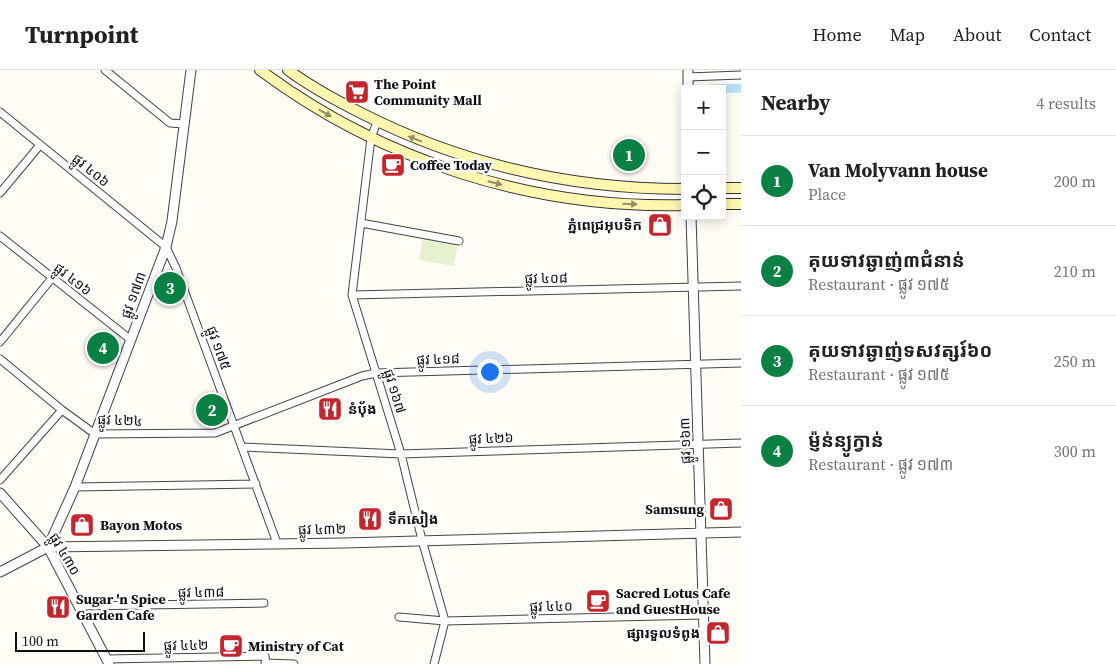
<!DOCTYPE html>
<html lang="en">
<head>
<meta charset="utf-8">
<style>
  :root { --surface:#fff; --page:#f6f6f6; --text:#202124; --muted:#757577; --line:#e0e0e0; --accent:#0b8043 }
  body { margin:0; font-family:"Source Serif 4","Noto Sans Khmer",serif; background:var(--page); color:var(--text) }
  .controls { position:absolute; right:15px; top:15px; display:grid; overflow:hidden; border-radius:0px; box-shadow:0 2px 12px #0003 }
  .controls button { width:45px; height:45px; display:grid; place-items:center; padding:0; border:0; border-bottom:1px solid var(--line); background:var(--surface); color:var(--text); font:25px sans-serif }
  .scale { position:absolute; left:15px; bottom:12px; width:130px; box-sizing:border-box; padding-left:5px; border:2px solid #111; border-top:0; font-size:14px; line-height:18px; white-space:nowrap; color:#111; -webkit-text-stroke:4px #fff; paint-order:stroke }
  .you { position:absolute; left:489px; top:301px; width:18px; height:18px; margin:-12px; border:4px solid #fff; border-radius:50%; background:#1a73e8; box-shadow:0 0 0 8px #1a73e833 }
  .badge { display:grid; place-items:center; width:32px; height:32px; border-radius:50%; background:var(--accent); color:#fff; font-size:16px; font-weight:700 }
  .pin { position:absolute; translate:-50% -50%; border:2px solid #fff; box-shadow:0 1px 5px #0006 }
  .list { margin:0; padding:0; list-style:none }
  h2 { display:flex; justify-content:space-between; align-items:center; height:65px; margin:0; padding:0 20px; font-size:21px }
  h2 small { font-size:16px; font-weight:400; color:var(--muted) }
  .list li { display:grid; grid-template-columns:32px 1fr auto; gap:15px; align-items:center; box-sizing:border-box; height:90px; padding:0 20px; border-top:1px solid var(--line) }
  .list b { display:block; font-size:19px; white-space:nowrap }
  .list p { margin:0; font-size:16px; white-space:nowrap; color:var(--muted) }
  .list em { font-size:16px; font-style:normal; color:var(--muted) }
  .icon { flex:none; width:28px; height:28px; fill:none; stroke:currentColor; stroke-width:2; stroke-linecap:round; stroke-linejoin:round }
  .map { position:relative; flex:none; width:741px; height:594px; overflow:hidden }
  header { display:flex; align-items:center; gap:30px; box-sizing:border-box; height:70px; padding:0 25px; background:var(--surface); border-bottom:1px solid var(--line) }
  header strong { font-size:24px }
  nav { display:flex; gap:28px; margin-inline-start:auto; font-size:18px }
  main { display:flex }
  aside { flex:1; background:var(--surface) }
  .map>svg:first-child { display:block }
</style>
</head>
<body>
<header>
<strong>Turnpoint</strong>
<nav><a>Home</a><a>Map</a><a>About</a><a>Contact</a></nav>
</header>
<main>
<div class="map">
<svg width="741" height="594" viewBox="0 0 741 594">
  <rect width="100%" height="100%" fill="#fffdf5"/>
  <!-- pitch -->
  <path fill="#e6f2cf" d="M423,167L458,173L454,196L419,190Z"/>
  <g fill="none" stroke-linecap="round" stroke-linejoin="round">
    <!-- canal -->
    <path stroke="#b9e0f7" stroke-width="9" d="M709,19L741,18"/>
    <defs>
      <path id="minor" d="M105,0L170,53L184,54
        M688,7L741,5
        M0,42L166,177L176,198L277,473
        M377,52L371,68L352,225L401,384L422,470L445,551L434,594
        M0,123L40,75
        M361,153L459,171
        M0,166L131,270
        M352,225L741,216
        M0,272L52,208
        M0,289L62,340L95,364L215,363L362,306L376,303L741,293
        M242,377L401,384L741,373
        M0,410L62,340
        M75,417L256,414
        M79,536L264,533
        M399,547L445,551L704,545
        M107,589L265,586L266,594
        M265,593L294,594"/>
      <path id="tertiary" d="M688,0V19
        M691,146L705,594
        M0,423L48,477L109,594
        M48,477L75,417L166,177L172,151L191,0
        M0,502L48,477L344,473L741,462"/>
      <path id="secondary" d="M260,0C382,91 532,139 685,135
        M288,0C311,17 337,31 363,44C464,95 572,119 685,119
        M722,118H741
        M722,134H741"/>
    </defs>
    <!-- minor casing -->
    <use href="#minor" stroke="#444" stroke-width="9"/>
    <!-- tertiary casing -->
    <use href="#tertiary" stroke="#444" stroke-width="11"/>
    <!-- secondary casing -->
    <use href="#secondary" stroke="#333" stroke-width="12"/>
    <!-- minor -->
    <use href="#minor" stroke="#fff" stroke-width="7"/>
    <!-- tertiary -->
    <use href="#tertiary" stroke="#fff" stroke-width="9"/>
    <!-- secondary -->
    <use href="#secondary" stroke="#fff6b0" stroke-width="10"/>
  </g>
  <!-- one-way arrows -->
  <defs><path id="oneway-solid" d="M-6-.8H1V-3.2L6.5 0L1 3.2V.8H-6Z" transform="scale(1.25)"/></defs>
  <g fill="#948f68">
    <use href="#oneway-solid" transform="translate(325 43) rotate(30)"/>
    <use href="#oneway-solid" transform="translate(415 69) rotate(-159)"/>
    <use href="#oneway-solid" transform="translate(495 113) rotate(14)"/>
    <use href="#oneway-solid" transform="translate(630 134) rotate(2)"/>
  </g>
  <!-- icons -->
  <defs>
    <symbol id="supermarket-square" viewBox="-11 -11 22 22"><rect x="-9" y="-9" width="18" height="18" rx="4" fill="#c4262e" stroke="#fff"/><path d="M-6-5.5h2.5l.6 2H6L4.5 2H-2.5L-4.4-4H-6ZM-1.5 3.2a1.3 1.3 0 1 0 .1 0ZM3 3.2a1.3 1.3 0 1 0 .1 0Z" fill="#fff"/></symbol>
    <symbol id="cafe-square" viewBox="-11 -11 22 22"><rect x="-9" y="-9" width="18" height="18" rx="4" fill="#c4262e" stroke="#fff"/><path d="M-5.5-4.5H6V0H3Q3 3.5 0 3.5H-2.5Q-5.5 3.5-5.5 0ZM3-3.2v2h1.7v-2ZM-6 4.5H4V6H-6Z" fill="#fff"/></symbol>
    <symbol id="shop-square" viewBox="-11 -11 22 22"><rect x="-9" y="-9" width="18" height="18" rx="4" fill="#c4262e" stroke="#fff"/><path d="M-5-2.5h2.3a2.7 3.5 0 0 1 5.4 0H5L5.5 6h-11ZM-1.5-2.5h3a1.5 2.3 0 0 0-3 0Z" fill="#fff"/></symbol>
    <symbol id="restaurant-square" viewBox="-11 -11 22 22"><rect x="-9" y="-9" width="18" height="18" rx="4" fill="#c4262e" stroke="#fff"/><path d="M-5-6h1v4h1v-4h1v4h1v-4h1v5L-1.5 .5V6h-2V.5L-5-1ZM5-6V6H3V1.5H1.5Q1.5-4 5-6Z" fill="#fff"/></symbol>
  </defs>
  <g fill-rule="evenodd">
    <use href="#supermarket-square" x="343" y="8" width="28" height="28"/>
    <use href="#cafe-square" x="379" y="81" width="28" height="28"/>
    <use href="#shop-square" x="646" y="141" width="28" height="28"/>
    <use href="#restaurant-square" x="316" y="325" width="28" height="28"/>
    <use href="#shop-square" x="707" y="425" width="28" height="28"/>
    <use href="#restaurant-square" x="356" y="435" width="28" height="28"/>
    <use href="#shop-square" x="68" y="441" width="28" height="28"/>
    <use href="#cafe-square" x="584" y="517" width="28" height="28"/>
    <use href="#restaurant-square" x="44" y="523" width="28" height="28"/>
    <use href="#shop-square" x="704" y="549" width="28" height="28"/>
    <use href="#cafe-square" x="217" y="562" width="28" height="28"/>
  </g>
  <g text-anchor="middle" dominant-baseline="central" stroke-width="5" stroke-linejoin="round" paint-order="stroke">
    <!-- poi labels -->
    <g font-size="14" font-weight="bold" fill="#111" stroke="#fff" text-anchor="start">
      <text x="374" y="14">The Point<tspan x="374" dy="16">Community Mall</tspan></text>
      <text x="410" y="95">Coffee Today</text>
      <text x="642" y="155" text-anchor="end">ភ្នំពេជ្រអុបទិក</text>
      <text x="348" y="339">នំប៉័ង</text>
      <text x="704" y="439" text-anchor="end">Samsung</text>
      <text x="388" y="449">ទឹកសៀង</text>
      <text x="100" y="455">Bayon Motos</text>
      <text x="616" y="523">Sacred Lotus Cafe<tspan x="616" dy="16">and GuestHouse</tspan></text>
      <text x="76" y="529">Sugar 'n Spice<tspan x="76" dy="16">Garden Cafe</tspan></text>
      <text x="700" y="563" text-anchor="end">ផ្សារទួលទំពូង</text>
      <text x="248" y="576">Ministry of Cat</text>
    </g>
    <!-- street labels -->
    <g font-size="14" fill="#111" stroke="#fff">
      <text transform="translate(91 100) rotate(39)">ផ្លូវ ៤០៦</text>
      <text transform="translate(546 208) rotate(-1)">ផ្លូវ ៤០៨</text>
      <text transform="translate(73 209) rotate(38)">ផ្លូវ ៤១៦</text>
      <text transform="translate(133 225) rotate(-70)">ផ្លូវ ១៧៣</text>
      <text transform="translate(219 278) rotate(70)">ផ្លូវ ១៧៥</text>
      <text transform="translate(438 289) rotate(-2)">ផ្លូវ ៤១៨</text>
      <text transform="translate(395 321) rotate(73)">ផ្លូវ ១៦៧</text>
      <text transform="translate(120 350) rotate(2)">ផ្លូវ ៤២៤</text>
      <text transform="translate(491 368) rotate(-2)">ផ្លូវ ៤២៦</text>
      <text transform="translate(685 371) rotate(-92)">ផ្លូវ ១៦៣</text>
      <text transform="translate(322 459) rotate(-1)">ផ្លូវ ៤៣២</text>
      <text transform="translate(65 484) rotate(59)">ផ្លូវ ៤៣០</text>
      <text transform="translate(201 522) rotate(-1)">ផ្លូវ ៤៣៨</text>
      <text transform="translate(551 536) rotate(-1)">ផ្លូវ ៤៤០</text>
      <text transform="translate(186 575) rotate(-1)">ផ្លូវ ៤៤២</text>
    </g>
  </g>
</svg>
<div class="controls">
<button>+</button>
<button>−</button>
<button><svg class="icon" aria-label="locate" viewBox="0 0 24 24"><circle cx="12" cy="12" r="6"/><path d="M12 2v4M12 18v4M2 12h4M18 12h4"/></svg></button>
</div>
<div class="scale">100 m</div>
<div class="you"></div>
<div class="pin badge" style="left:629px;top:85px">1</div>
<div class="pin badge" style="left:212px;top:340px">2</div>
<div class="pin badge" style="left:170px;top:218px">3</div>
<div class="pin badge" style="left:103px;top:278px">4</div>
</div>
<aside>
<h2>Nearby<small>4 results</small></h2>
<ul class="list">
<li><span class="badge">1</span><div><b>Van Molyvann house</b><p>Place</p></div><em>200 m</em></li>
<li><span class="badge">2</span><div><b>គុយទាវឆ្ងាញ់៣ជំនាន់</b><p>Restaurant · ផ្លូវ ១៧៥</p></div><em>210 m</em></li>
<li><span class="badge">3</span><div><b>គុយទាវឆ្ងាញ់ទសវត្សរ៍៦០</b><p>Restaurant · ផ្លូវ ១៧៥</p></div><em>250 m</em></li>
<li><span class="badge">4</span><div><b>ម្ញ៉ន់ន្យូក្វាន់</b><p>Restaurant · ផ្លូវ ១៧៣</p></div><em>300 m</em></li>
</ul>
</aside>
</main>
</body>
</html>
